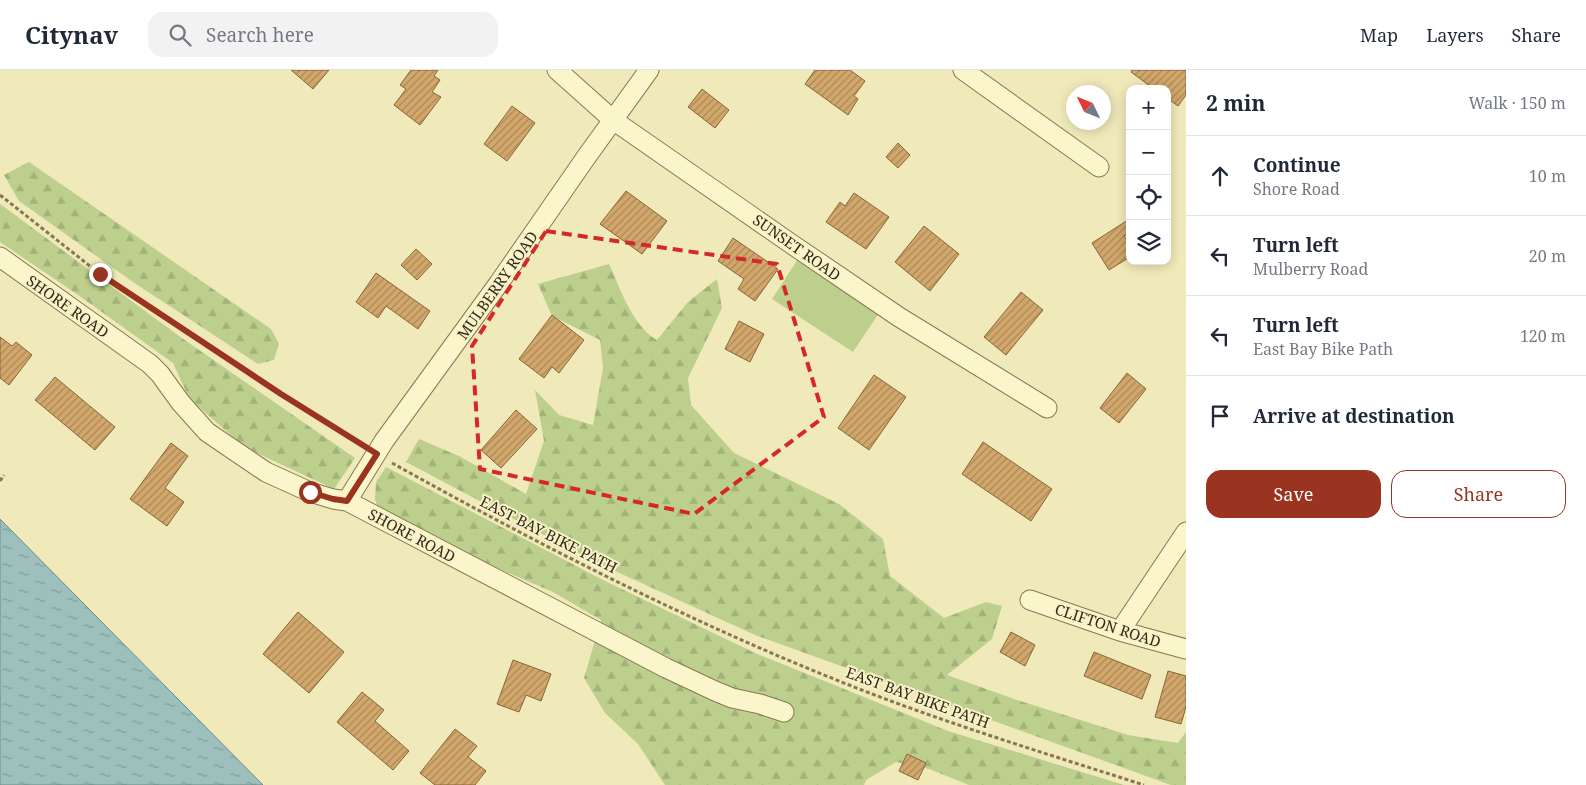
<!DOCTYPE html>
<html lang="en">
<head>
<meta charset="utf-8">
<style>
  :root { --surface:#fff; --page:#f2f2f3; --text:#1f2937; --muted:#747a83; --line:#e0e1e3; --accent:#9a331f }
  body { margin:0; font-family:"Noto Serif",serif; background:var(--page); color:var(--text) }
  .controls { position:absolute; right:15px; top:15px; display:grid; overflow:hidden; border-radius:10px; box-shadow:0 2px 12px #0003 }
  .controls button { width:45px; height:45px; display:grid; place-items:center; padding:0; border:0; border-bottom:1px solid var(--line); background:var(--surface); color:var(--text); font:25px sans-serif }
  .compass { position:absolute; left:1066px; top:15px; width:45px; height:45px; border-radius:50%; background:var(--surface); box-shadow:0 2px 12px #0003; rotate:313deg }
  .stop { position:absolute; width:15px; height:15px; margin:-11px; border:4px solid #9a331f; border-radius:50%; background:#fff }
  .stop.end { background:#9a331f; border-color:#fff; box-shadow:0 1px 5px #0008 }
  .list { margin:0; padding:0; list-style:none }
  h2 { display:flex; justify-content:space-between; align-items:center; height:65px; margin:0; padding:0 20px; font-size:21px }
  h2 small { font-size:16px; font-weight:400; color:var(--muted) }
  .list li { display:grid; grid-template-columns:32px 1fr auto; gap:15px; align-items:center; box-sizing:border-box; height:80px; padding:0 20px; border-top:1px solid var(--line) }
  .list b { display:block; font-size:19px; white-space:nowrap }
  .list p { margin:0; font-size:16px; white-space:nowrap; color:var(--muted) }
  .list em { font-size:16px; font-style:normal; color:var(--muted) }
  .actions { display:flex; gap:10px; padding:15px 20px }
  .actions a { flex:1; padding:11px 0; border:1px solid var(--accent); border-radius:15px; text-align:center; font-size:18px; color:var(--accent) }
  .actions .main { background:var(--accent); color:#fff }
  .icon { flex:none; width:28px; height:28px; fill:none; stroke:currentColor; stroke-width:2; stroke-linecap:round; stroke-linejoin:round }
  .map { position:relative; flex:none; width:1186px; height:715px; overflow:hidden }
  header { display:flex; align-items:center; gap:30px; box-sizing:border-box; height:70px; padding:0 25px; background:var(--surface); border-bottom:1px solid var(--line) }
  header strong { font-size:24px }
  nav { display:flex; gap:28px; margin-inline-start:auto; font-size:18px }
  .search { width:350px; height:45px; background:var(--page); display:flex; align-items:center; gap:12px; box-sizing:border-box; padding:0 18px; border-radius:15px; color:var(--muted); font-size:19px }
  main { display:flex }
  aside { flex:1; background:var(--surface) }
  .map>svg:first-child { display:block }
</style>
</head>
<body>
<header>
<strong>Citynav</strong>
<div class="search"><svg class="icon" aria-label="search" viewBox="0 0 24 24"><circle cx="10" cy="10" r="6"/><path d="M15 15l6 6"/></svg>Search here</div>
<nav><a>Map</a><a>Layers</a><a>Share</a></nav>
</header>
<main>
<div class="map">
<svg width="1186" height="715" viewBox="0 0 1186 715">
  <defs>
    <pattern id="forest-firs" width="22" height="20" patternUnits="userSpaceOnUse" patternTransform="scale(1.25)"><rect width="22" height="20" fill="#bccf8d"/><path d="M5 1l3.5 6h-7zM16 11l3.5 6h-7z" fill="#a2b279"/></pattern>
    <pattern id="water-ripples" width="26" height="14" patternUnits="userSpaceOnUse" patternTransform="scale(1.25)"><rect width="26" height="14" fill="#9ec0bc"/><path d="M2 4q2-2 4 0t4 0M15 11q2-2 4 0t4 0" fill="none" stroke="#829c98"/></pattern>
    <pattern id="building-hatch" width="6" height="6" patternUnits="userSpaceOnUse" patternTransform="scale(1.25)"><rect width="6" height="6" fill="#d2a76b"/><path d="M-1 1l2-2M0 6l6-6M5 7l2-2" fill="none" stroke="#ab8857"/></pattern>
  </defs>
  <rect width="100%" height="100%" fill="#f0e9b9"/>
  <!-- grass -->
  <path fill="#bccf8d" d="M798,189L879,243L853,282L772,229Z"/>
  <!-- forest -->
  <path fill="url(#forest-firs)" d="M29,92L271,259L279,274L274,290L258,294L133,212L19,131L4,105Z
    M0,134L179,266L355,388L334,419L244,377L189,328L173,293L81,227L0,172Z
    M609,194C620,218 633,257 657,270L688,232L717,209L722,238L688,308L691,335L734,383L839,434L883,469L890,506L944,548L986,532L1002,536L992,569L947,605L1017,630L1128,665L1178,673L1186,662V715H1171L755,565L591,490L406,392L419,369L459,386L526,424L544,371L535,320L559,345L593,355L603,298L600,270L552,246L538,214Z
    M386,397L605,511L755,583L948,661L1124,715H969L929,699L896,692L866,710L864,715H665L638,674L605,643L584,608L601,550L553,522L405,459L378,438L375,429L376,412Z"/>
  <!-- water -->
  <path fill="url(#water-ripples)" stroke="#668e8a" d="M0,449L263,715H0Z"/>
  <!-- building -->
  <path fill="url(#building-hatch)" stroke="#886537" d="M291,0H329L313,19Z
    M411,0H438L434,6L440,10L432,22L441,27L420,55L394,35L406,19L400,15Z
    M815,0H850L865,11L854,26L858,29L848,45L805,14Z
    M1132,0H1186V25L1178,36L1167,28V19H1154L1131,2Z
    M702,19L729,40L715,58L688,37Z
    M512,36L535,53L507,91L484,74Z
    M898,73L910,85L898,98L886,87Z
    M626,121L667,151L642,184L600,154Z
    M854,123L889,147L866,179L826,152L840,132L845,136Z
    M1128,150L1130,152V163L1124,166L1130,175V187L1109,200L1092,173Z
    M924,156L959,184L930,221L895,192Z
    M733,168L778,199L755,231L738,219L744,209L718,191Z
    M416,179L432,194L417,210L401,195Z
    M376,203L430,241L418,259L386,236L378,248L356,232Z
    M1021,222L1043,240L1006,285L984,267Z
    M552,245L584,270L559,303L552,297L544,308L519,289Z
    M739,251L764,264L750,292L725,279Z
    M0,267L12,276L16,272L32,285L9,315L0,308Z
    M1127,303L1146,319L1119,353L1100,338Z
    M874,305L906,327L869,380L838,358Z
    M55,307L115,357L95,380L35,330Z
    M516,340L537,359L501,398L481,380Z
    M983,372L1052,419L1031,451L962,404Z
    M171,373L188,386L165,418L184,432L167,456L130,429Z
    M298,542L344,582L309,623L263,584Z
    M1011,562L1035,575L1025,596L1000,582Z
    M1094,582L1151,605L1142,629L1084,606Z
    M513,590L551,604L541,631L526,625L519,642L497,634Z
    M1168,601L1186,606V637L1181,654L1155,647Z
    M362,622L384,640L375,651L409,681L393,700L337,652Z
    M455,659L477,676L468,687L486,701L475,715H435L420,703Z
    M907,684L926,693L918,710L899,701Z"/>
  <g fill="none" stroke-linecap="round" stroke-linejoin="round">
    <defs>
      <path id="minor" d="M557,0L613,50L790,173L899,247L1047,338
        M963,0L1099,97
        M0,187L150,294L160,304L181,333L207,362L266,402L310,422L333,429L347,431L666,598L715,621L732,628L760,634L784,642
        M347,431L384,371L499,213L587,86L649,0
        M1030,530L1120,561L1186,579
        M1120,561L1186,462"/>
    </defs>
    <!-- minor casing -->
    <use href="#minor" stroke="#877853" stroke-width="21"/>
    <!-- path -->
    <path stroke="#877853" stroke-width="3" stroke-dasharray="4 2.5" stroke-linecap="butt" d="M0,125L100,204L281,325L361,374
      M392,393C534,472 678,546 829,607C932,649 1038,681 1144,715
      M0,411L4,405"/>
    <!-- minor -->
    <use href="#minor" stroke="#fbf5cc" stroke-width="19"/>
  </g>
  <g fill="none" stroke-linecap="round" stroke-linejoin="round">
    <!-- route -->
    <path stroke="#9a331f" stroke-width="6" d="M100,204L281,324L377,384L347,431L333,429L310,422"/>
  </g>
  <!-- marked area -->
  <path fill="none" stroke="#d62828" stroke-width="4" stroke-dasharray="10 6" stroke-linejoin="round" d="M546,161L777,194L824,347L694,444L480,399L472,276Z"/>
  <g text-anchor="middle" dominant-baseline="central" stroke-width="4" stroke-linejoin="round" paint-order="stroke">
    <!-- street labels -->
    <g font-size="15" fill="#352b19" stroke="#f8f2c9">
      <text transform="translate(797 177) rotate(35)">SUNSET ROAD</text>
      <text transform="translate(497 215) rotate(-55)">MULBERRY ROAD</text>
      <text transform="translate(68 236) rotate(35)">SHORE ROAD</text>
      <text transform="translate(549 464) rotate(27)">EAST BAY BIKE PATH</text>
      <text transform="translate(412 465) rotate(28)">SHORE ROAD</text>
      <text transform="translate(1108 555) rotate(18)">CLIFTON ROAD</text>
      <text transform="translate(918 627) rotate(20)">EAST BAY BIKE PATH</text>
    </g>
  </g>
</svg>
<div class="controls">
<button>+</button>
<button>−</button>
<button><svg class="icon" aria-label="locate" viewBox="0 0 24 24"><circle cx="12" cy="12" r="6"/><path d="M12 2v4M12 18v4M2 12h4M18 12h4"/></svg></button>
<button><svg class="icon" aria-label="layers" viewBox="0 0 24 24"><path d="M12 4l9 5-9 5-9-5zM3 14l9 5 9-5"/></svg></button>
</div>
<svg class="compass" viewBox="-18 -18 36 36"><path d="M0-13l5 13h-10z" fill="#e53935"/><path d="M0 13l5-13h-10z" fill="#747a83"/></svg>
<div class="stop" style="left:310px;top:422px"></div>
<div class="stop end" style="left:100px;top:204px"></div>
</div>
<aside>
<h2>2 min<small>Walk · 150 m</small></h2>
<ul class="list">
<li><svg class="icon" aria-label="ahead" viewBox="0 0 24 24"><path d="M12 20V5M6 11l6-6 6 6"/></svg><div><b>Continue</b><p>Shore Road</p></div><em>10 m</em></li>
<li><svg class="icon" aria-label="left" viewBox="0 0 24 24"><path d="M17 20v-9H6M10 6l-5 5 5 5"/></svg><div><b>Turn left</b><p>Mulberry Road</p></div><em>20 m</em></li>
<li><svg class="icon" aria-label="left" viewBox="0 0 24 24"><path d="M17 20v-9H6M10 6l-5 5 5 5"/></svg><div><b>Turn left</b><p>East Bay Bike Path</p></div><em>120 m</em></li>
<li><svg class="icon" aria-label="arrive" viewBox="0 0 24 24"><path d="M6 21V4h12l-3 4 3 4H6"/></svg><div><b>Arrive at destination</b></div></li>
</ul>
<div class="actions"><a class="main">Save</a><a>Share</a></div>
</aside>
</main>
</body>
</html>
